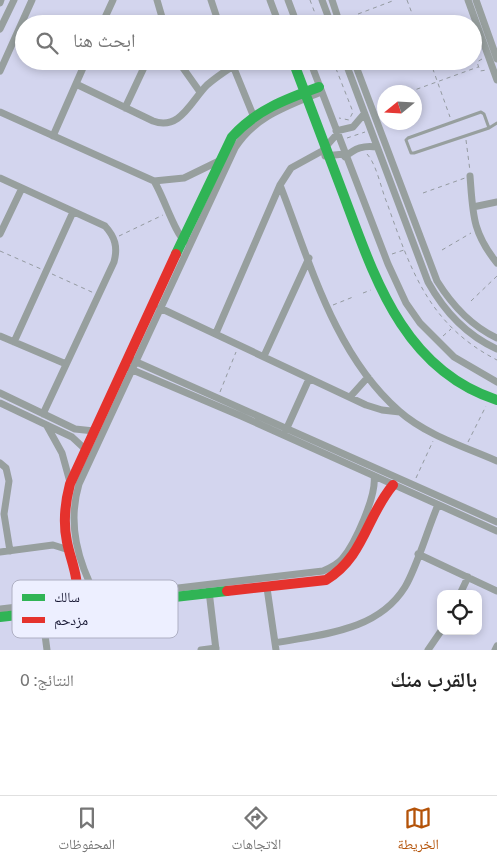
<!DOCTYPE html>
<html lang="ar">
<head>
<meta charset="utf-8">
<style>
  :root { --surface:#fff; --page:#f2f2f2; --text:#222; --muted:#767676; --line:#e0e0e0; --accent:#b45309 }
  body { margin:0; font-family:"Public Sans","Noto Naskh Arabic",sans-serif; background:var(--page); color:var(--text); direction:rtl }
  .controls { position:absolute; right:15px; bottom:15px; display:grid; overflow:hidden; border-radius:10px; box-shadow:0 2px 8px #0003 }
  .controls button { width:45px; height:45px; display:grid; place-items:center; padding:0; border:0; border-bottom:1px solid var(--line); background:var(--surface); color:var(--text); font:25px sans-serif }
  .compass { position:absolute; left:377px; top:85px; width:45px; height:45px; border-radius:50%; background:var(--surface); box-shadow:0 2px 8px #0003; rotate:252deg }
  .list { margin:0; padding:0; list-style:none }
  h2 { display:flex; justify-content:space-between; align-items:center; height:65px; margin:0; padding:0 20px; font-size:21px }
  h2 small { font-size:16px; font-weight:400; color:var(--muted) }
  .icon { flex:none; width:28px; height:28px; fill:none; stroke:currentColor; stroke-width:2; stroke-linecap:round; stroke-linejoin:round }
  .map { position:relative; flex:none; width:497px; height:650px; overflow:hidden; direction:ltr }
  .search { position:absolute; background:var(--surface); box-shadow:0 2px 8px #0003; left:15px; right:15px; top:15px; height:55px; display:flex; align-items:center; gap:12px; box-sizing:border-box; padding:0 18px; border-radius:28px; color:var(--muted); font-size:19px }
  .sheet { height:145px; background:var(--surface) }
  nav { display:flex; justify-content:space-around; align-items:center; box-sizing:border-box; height:70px; border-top:1px solid var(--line); background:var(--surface); font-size:14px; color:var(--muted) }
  nav a { display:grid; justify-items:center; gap:2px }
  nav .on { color:var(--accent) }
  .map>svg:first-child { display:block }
</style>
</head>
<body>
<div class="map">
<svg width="497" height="650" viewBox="0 0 497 650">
  <rect width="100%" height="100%" fill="#d3d5ee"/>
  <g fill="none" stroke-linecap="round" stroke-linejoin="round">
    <!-- path -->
    <path stroke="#949aa0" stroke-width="1" stroke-dasharray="4 4" stroke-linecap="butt" d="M310,0L319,24
      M407,0L416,24
      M358,14L395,0
      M482,59L477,62L480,71L487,70
      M333,61L353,112L349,120L339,118
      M430,61L450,117
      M318,65L328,61
      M409,92L478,67
      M347,138L365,132
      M466,140L470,171
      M367,154C377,165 381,189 387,203C411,271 429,325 497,360
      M423,193L465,178
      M119,236L163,215
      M442,250L471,233
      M0,251L41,269
      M392,254L407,249
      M52,274L94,293
      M363,293L371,290
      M471,301L497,276
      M333,305L353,297
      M443,336L451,329
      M220,392L236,352
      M468,442L486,406
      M416,478L433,441"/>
    <!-- lane -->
    <path stroke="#979f9e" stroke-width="3" d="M489,128L484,114L481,112L408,138L406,140L411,153H414L489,128L497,123"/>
    <!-- street -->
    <path stroke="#979f9e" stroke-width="7" d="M157,0L164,24
      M211,0L219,24
      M270,0L279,24
      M288,0L297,24
      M322,0L331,24
      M332,0L340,24
      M468,0L497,80
      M476,0L497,59
      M0,3L1,0
      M102,24L113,0
      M0,29L14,0
      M178,61L200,92
      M231,61L253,115
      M310,61L388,264L406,303L420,323L454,357L497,382
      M345,61L428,282C444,311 466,335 497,349
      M354,61L437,281C452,305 471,326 497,338
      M0,71L32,0
      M76,84L153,121C180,131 191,101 207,85C215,78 224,72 233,66
      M125,108L147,61
      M0,112L154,181L184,178L219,161
      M336,131L353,127L364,114
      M53,136L86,61
      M325,156L344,154
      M345,157C355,148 364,145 377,147
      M470,176C473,214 472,232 497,263
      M0,178L105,226C115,237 118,247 114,262L43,414
      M154,181C163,195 176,236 185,241
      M280,185C310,262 334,354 399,411C426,435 465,447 497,461
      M473,207L497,202
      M0,234L22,188
      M160,308L366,405L382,410L400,412
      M216,333L280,185L291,168L322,151L337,134
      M0,336L66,364
      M14,342L73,212
      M264,356L309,258
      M132,360L497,522
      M128,368L241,416L497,531
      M0,393L75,429L94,431
      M350,397L368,377
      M0,403L72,437L86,450
      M47,426L62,453L70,482
      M286,430L309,379
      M0,463L6,468L9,481L4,514L10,551
      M0,552L53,545L69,550
      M418,554L497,591
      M267,588L276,650
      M209,591L216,650
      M460,594L468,577
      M97,598C78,562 67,524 79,484L235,148C255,116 288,106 321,92
      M0,609L323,571C330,568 337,565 342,559C355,544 377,495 374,476
      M42,612L47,650
      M275,643C321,634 377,632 405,587C417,567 428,528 438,505
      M201,650L216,648
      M428,650L441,631
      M495,650L497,646"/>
    <!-- fast -->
    <path stroke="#30b455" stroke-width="10" d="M293,61C310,106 327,151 344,196C375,279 404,370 497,400
      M176,254L232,137C256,110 286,99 319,87
      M0,617L227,591"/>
    <!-- jam -->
    <path stroke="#e5322d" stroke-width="10" d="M227,591L326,580C364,557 366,517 393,485
      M76,600C80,579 71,562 67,542C63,523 65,503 70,484L176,254"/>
  </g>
  <!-- legend -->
  <rect x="12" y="580" width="166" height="58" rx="8" fill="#edefff" stroke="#aeafc3" stroke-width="1"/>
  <rect x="22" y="594" width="23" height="7" fill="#30b455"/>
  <rect x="22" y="617" width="23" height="6" fill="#e5322d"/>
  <g font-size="14" fill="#1a1a36">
    <text x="54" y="602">سالك</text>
    <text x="54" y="625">مزدحم</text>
  </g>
</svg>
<div class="controls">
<button><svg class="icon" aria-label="locate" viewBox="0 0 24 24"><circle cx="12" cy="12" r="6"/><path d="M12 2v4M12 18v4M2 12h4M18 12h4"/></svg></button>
</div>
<svg class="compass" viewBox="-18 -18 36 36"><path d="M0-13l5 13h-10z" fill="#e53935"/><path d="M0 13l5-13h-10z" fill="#767676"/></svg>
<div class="search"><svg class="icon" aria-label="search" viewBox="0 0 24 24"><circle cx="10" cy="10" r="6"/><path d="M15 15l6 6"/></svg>ابحث هنا</div>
</div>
<section class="sheet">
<h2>بالقرب منك<small>النتائج: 0</small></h2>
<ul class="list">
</ul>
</section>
<nav>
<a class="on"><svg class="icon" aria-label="map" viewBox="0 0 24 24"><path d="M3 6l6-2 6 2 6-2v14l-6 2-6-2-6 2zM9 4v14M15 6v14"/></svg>الخريطة</a>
<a><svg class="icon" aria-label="directions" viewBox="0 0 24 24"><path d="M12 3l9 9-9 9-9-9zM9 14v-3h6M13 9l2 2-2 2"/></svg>الاتجاهات</a>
<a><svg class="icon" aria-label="saved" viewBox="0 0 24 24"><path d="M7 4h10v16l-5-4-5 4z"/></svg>المحفوظات</a>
</nav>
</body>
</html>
